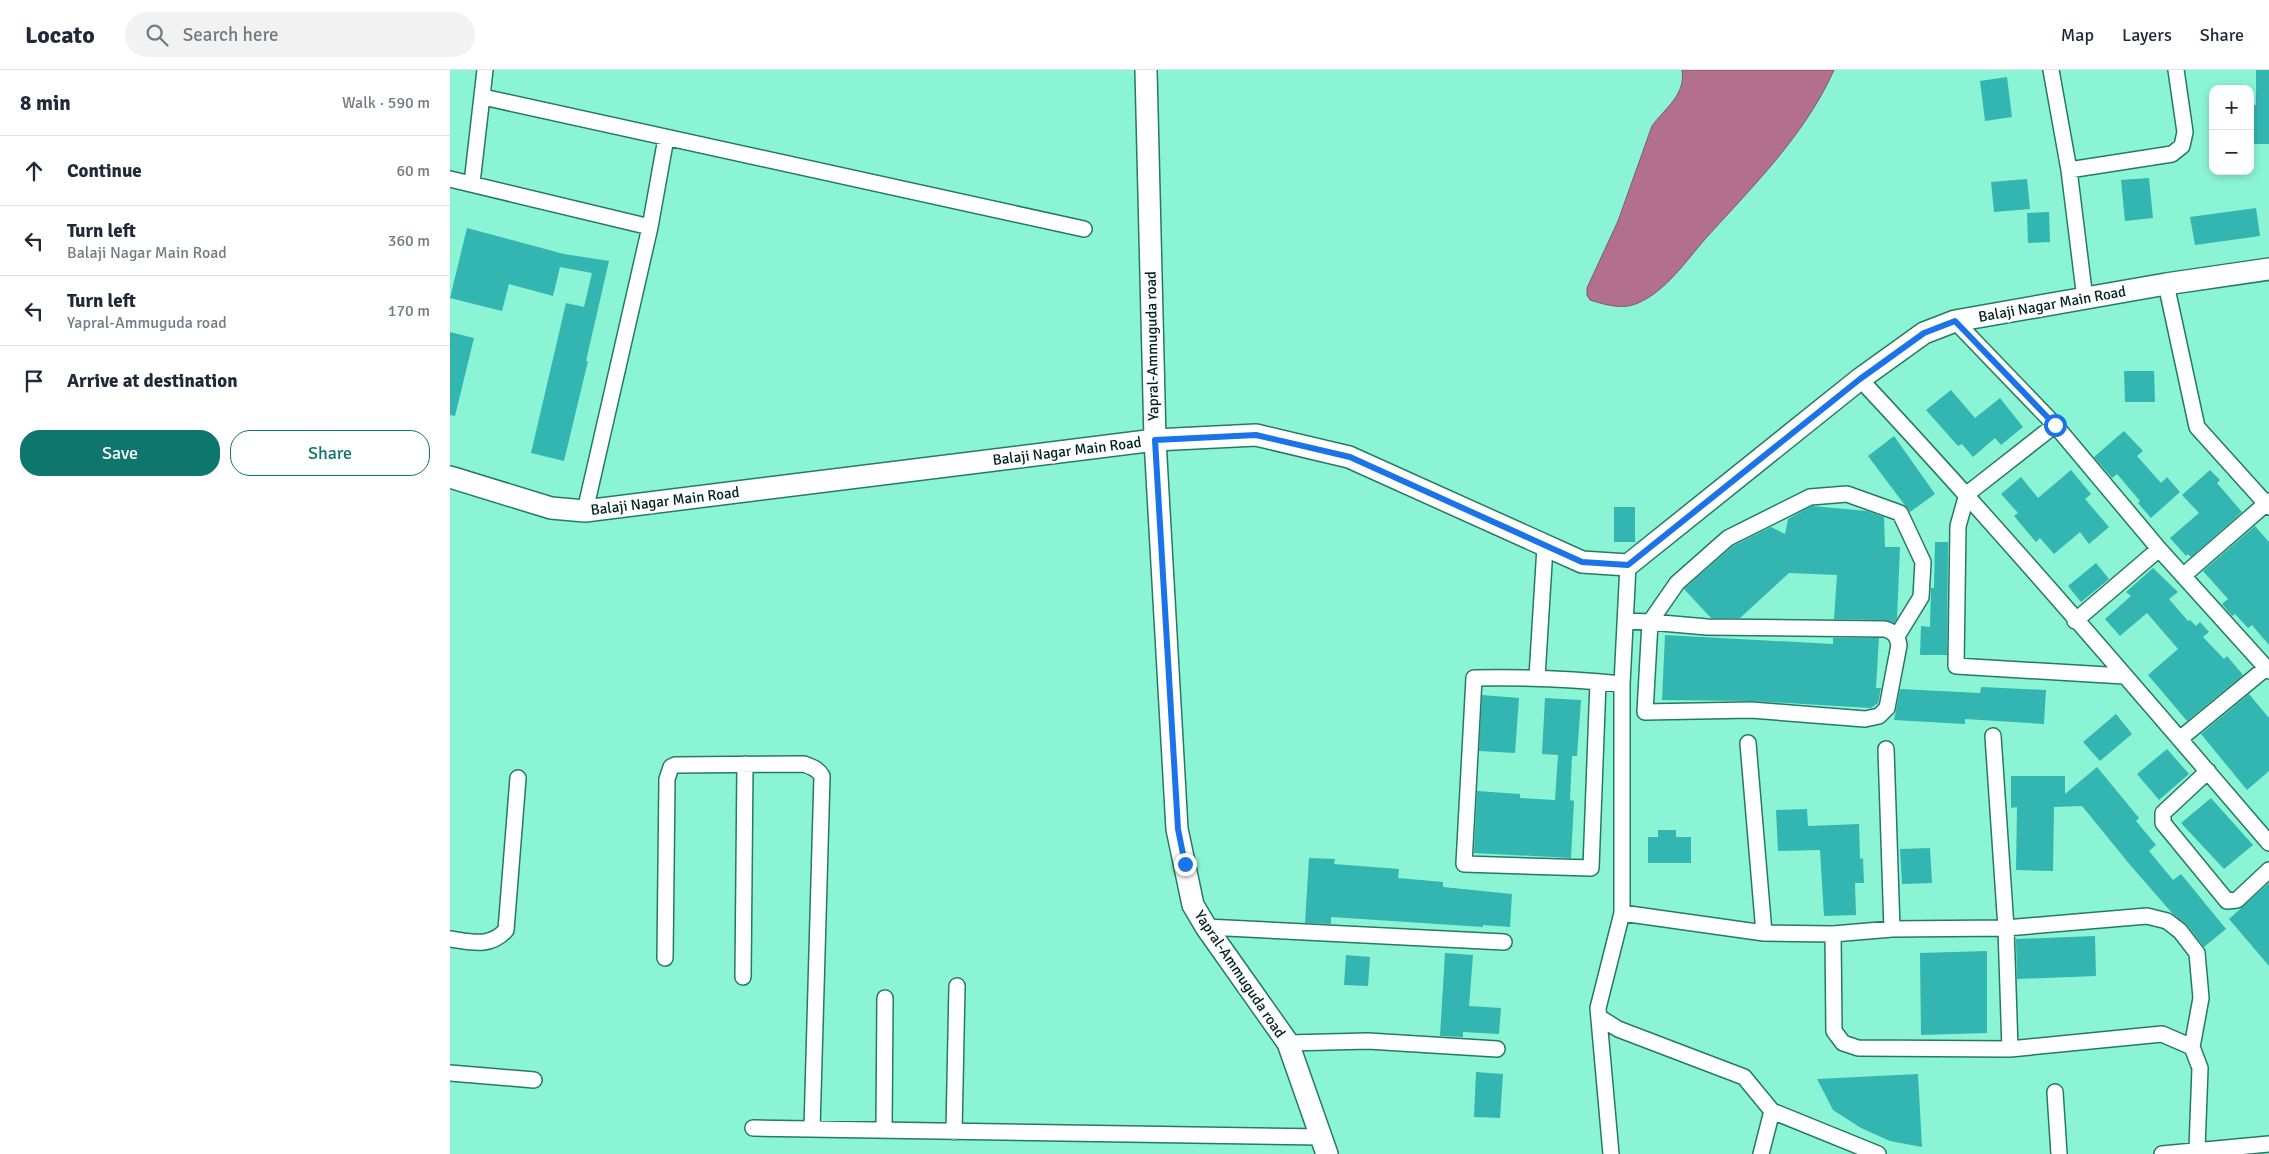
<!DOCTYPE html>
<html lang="en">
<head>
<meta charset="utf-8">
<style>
  :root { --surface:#fff; --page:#f2f2f3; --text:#1f2937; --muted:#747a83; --line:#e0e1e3; --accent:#0f766e }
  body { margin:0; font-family:Signika,sans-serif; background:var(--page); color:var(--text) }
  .controls { position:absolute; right:15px; top:15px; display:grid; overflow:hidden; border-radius:10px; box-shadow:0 2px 8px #0003 }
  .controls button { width:45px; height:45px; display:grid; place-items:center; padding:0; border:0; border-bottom:1px solid var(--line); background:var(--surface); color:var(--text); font:25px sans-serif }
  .stop { position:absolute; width:15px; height:15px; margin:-11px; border:4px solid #1a73e8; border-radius:50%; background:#fff }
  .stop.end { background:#1a73e8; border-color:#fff; box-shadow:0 1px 5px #0008 }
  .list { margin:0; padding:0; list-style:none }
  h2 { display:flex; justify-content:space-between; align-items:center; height:65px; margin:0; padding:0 20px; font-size:21px }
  h2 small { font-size:16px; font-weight:400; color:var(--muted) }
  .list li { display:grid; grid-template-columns:32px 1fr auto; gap:15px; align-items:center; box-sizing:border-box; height:70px; padding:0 20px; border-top:1px solid var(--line) }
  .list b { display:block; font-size:19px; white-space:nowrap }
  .list p { margin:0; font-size:16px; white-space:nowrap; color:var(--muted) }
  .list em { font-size:16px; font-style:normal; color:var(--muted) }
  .actions { display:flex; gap:10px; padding:15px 20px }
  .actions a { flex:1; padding:11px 0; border:1px solid var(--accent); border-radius:20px; text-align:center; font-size:18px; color:var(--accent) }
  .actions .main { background:var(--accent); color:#fff }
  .icon { flex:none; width:28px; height:28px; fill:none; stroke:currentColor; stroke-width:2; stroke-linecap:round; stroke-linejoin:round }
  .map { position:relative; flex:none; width:1819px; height:1084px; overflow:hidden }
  header { display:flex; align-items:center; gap:30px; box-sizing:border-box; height:70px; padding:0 25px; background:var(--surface); border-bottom:1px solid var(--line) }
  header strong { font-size:24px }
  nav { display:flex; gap:28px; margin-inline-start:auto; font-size:18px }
  .search { width:350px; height:45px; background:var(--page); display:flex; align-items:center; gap:12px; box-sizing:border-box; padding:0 18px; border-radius:28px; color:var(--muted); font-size:19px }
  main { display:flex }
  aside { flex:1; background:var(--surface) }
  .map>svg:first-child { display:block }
</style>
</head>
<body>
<header>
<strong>Locato</strong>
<div class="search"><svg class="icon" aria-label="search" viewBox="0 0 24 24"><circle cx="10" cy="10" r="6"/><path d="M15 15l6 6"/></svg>Search here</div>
<nav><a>Map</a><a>Layers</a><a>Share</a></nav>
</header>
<main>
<aside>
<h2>8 min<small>Walk · 590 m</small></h2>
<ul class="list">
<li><svg class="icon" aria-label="ahead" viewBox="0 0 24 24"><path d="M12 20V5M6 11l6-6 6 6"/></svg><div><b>Continue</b></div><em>60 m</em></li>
<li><svg class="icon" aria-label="left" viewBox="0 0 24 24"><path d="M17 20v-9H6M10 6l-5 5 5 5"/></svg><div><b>Turn left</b><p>Balaji Nagar Main Road</p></div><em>360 m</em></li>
<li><svg class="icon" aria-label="left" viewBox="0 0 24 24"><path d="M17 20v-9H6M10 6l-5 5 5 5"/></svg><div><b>Turn left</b><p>Yapral-Ammuguda road</p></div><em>170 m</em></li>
<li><svg class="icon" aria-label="arrive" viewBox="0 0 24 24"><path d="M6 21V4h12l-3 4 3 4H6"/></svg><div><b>Arrive at destination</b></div></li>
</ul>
<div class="actions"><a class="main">Save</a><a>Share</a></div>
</aside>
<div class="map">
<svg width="1819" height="1084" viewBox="0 0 1819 1084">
  <rect width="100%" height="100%" fill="#8bf4d4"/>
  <!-- water -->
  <path fill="#b2708d" stroke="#7d596a" d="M1232,0H1384C1355,65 1303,116 1256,168C1236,191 1216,221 1188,233C1173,240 1156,235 1140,230L1137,225V218L1168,151L1202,56C1215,38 1236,25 1232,0Z"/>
  <!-- building -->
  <path fill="#33b5b1" d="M1806,0H1819V74H1800V35H1806Z
    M1557,7L1562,47L1535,51L1530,11Z
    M1699,108L1703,148L1675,151L1671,110Z
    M1577,109L1580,139L1544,142L1541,112Z
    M1806,138L1810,166L1745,175L1740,147Z
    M1599,142L1600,172L1578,173L1577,143Z
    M17,158L114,184L159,191L136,291H138L114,391L81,383L116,233L134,237L142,203L110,197L103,226L59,214L52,241L0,228Z
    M0,262L24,268L5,346L0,345Z
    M1674,301H1704L1705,332H1675Z
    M1501,320L1525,348L1550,328L1573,357L1551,375L1545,368L1523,387L1512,374L1508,376L1476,340Z
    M1674,361L1693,381L1687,386L1711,413L1717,407L1730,422L1701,448L1688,433L1690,431L1667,404L1662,408L1644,387Z
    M1444,366L1485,424L1460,442L1418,386Z
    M1621,400L1641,424L1635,429L1659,457L1639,474L1630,462L1604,484L1590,468L1586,472L1564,446L1568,443L1551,424L1571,407L1588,428Z
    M1760,400L1770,410L1767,413L1792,442L1741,487L1738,484L1736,486L1720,468L1749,443L1732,425Z
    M1362,436L1417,441L1434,447L1435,477H1450L1447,549L1444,553L1435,550L1384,549L1387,505L1339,503L1290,548H1261L1234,519L1283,476L1321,457L1335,464L1338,449Z
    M1164,437H1185V472H1164Z
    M1805,456L1819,472V575L1802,555L1798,558L1785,544L1782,546L1772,534L1778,529L1753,501Z
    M1485,472H1498L1497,585H1470L1471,556L1480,557L1481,518H1484Z
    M1646,493L1659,509L1631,532L1618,516Z
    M1703,498L1728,522L1719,529L1738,551L1740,550L1746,556L1750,552L1759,562L1753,567L1774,589L1777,586L1793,605L1737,651L1698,605L1728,579L1697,543L1670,566L1655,549L1681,526L1676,522Z
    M1215,565L1383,574V568H1429L1426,618H1431L1428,633L1421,638L1302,631L1212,630Z
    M1531,617L1596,620L1594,654L1515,649V654L1444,650L1450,619L1530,623Z
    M1799,624L1819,648V701L1797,720L1751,664Z
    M1032,625L1069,628L1065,683L1029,681Z
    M1095,628L1131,630L1127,686H1122L1120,730L1124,731L1121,788L1024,783L1027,721L1070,724V728L1105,730L1108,685L1092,684Z
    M1666,644L1682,664L1650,691L1633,672Z
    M1717,679L1739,704L1709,730L1687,704Z
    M1647,697L1689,748L1686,751L1706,775L1699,781L1723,810L1731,804L1776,859L1754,877L1737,855L1722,843L1681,796L1632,736L1604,737L1603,801L1566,800L1567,737L1561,738V706H1615V724Z
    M1761,728L1803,775L1774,799L1731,753Z
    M1357,739L1358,756L1409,754L1410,789L1413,788L1414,813H1405L1406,845L1374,846L1370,780L1328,781L1326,740Z
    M1208,760H1226V767H1241V793H1198V767H1208Z
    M1480,778L1482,813L1452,814L1450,779Z
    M859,788L885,789L884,794L949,799L948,808L993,812V817L1062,824L1060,857L1033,855V857L881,847V854L855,853Z
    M1819,813V896L1779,849Z
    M1645,866L1646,906L1567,909L1566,869Z
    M1537,881V963L1471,965L1470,883Z
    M995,883L1023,885L1019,936L1051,938L1049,964L1013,962V967L990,966Z
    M896,885L920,887L918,916L894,915Z
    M1026,1002L1053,1004L1050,1048L1024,1047Z
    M1468,1004L1472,1077L1440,1071L1411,1058L1383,1040L1367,1009Z"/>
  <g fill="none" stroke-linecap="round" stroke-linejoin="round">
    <defs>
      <path id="street" d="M1601,0L1619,100L1635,229
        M33,27L634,159
        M1619,100L1722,84L1732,76L1735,62L1726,0
        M0,109L200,157
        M22,113L35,0
        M1716,214L1747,357L1819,437
        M1505,251L1605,355L1709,479L1819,601
        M1410,309C1551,460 1685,617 1819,773
        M1605,355L1517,424L1508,456L1506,596L1674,606
        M135,441L200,157L216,68
        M1734,505L1819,431
        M1176,551L1200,552L1227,513L1278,468L1360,427L1397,424L1450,443L1473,492L1471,527L1447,566
        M1625,551L1709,479
        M1200,552L1257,557L1435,559C1444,562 1447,565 1449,575L1437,638L1429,646L1415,649L1301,640L1195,642Z
        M1087,607L1095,477
        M1148,612L1141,798L1014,794L1024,608C1074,607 1122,609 1172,614
        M1543,666L1556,858L1560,979
        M1731,668L1816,598
        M1298,673L1314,863
        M1436,679L1442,859L1556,858L1697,846L1717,851L1730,861L1747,883L1751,928L1742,977
        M1758,701L1713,743V753L1777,831L1787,830L1819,800
        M1172,843L1314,863L1383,864L1384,961L1393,973L1408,978L1560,979L1712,964L1742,977L1750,998L1747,1079
        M756,857L1054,872
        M1383,864L1442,859
        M0,869C21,872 40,878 56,860L68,708
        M215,888L217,709L221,697L225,695L354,694C362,697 368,699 372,706L362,1059
        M293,907L295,694
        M1149,947L1168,959L1294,1007L1322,1041L1428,1084
        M838,973L918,971L1047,979
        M0,1003L84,1010
        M1605,1022L1609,1084
        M303,1058L872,1067
        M434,1060L435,928
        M504,1062L507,916
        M1161,1084L1148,938L1172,843V614L1178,495
        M1311,1084L1322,1041
        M1712,1084L1819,1074"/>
      <path id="secondary" d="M696,0L705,370L727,759L743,835L756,857L838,973L877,1084
        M0,407L101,438L135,441L705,370L806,365L899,387L1132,492L1178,495L1410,309L1474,263L1505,251L1716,214L1819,199"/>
    </defs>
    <!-- street casing -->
    <use href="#street" stroke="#257a63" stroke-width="18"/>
    <!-- secondary casing -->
    <use href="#secondary" stroke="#257a63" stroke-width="24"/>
    <!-- street -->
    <use href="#street" stroke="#fff" stroke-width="15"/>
    <!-- secondary -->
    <use href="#secondary" stroke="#fff" stroke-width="21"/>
  </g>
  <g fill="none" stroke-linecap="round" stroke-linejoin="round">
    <!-- route -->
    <path stroke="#1a73e8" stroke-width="6" d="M735,794L728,759L705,370L806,365L900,387L1132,492L1178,495L1410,309L1474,263L1505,251L1605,355"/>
  </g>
  <g text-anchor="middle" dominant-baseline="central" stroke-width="5" stroke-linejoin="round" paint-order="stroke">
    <!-- street labels -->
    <g font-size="15" fill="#01231a" stroke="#fefefe">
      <text transform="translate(1602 234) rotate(-10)">Balaji Nagar Main Road</text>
      <text transform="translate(702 276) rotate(-91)">Yapral-Ammuguda road</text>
      <text transform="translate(617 381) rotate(-7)">Balaji Nagar Main Road</text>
      <text transform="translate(215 431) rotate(-7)">Balaji Nagar Main Road</text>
      <text transform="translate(790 904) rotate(56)">Yapral-Ammuguda road</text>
    </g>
  </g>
</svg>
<div class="controls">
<button>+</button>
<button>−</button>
</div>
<div class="stop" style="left:1605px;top:355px"></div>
<div class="stop end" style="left:735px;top:794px"></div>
</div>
</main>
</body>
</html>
